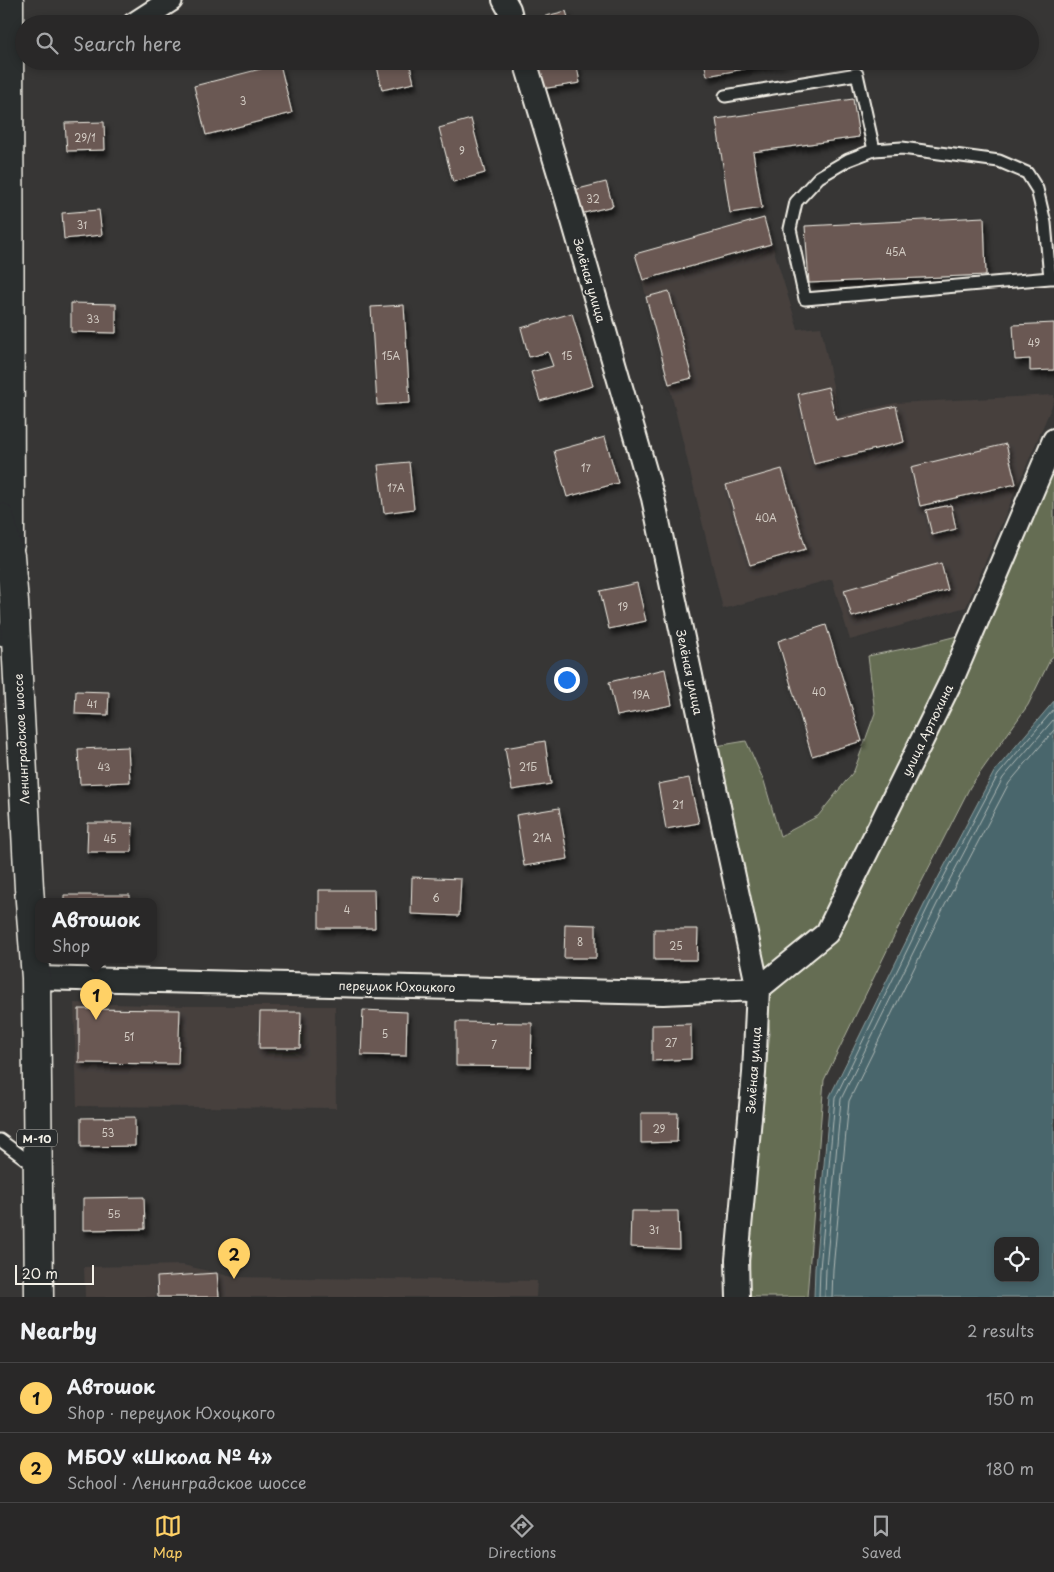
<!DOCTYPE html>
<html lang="en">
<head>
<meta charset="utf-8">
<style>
  :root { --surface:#292828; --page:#353434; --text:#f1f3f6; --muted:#a5a6a8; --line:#454445; --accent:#ffd166 }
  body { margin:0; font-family:"Playpen Sans",sans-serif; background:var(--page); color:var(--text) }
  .controls { position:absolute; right:15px; bottom:15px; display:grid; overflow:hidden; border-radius:10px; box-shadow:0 2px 8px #0003 }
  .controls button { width:45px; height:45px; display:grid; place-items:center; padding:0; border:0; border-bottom:1px solid var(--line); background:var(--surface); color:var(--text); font:25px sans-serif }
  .scale { position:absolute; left:15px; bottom:12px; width:79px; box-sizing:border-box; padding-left:5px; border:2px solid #f4f1e8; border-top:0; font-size:14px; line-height:18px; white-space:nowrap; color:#f4f1e8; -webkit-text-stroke:4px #2a2d2e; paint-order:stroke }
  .you { position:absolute; left:566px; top:679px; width:18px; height:18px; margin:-12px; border:4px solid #fff; border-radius:50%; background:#1a73e8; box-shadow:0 0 0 8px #1a73e833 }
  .badge { display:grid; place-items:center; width:32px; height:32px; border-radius:50%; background:var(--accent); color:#111; font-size:16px; font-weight:700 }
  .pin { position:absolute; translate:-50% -41px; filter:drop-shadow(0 1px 2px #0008) }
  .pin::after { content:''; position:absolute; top:26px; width:18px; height:15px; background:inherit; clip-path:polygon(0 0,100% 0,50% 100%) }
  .popup { position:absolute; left:35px; top:898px; width:122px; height:65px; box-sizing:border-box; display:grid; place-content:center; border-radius:10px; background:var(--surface); filter:drop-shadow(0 1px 4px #0005); font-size:16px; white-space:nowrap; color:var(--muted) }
  .popup b { font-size:19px; color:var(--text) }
  .popup::after { content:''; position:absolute; left:50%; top:100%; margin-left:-10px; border:10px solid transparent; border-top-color:var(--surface) }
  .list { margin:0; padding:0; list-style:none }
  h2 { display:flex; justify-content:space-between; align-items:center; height:65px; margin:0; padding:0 20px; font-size:21px }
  h2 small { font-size:16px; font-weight:400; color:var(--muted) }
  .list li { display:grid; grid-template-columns:32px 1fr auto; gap:15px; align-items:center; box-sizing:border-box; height:70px; padding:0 20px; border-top:1px solid var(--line) }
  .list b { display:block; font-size:19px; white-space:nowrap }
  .list p { margin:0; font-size:16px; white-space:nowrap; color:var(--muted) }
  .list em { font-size:16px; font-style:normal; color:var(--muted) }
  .icon { flex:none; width:28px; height:28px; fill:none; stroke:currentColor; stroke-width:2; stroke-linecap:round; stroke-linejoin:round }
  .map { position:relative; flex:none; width:1054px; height:1297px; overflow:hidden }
  .search { position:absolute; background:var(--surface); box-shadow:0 2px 8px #0003; left:15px; right:15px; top:15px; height:55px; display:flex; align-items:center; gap:12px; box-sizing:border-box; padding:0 18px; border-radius:28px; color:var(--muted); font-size:19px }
  .sheet { height:205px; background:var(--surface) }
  nav { display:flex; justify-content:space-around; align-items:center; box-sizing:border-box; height:70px; border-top:1px solid var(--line); background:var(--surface); font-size:14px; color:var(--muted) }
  nav a { display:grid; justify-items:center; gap:2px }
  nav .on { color:var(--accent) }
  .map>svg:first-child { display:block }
</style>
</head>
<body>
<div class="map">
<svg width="1054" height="1297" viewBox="0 0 1054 1297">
  <defs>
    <filter id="shadow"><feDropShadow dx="3" dy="5.5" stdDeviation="2.5" flood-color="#0009"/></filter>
  </defs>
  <rect width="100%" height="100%" fill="#373635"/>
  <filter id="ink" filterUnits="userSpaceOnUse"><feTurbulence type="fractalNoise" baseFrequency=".02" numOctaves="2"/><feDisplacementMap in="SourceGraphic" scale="10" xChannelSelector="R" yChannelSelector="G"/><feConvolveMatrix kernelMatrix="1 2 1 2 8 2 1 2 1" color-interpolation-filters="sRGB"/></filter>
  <g filter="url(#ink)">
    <!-- built -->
    <path fill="#46403e" d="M764,218L798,329L821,327L839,416L895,403L1054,395V401L966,607L850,640L832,579L723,609L669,384L635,254Z
      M74,1003L187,1006H335L336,1108L77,1106Z
      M183,1265L233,1277L537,1281L536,1297H85L84,1267Z"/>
    <!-- green -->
    <path fill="#656d53" stroke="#acaf9e" d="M1054,469V656L1051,658L1028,705L970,787L894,936L824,1080L807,1297H750L749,1276L756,1161L770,1033L760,956L716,746L746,741L764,781L780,836L818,816L854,771L875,713L868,656L918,646L984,629Z"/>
    <!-- water -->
    <path fill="#49666c" stroke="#8d9e9e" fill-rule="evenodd" d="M1054,701V1297H814L815,1268L830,1096L927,899L994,772ZM998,1241H1035V1278H998Z"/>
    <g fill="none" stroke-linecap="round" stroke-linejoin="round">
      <!-- shore -->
      <path stroke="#b0b9b6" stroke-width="1" d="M819,1297L820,1269L835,1098L931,901L998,775L1054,709
        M825,1297L826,1269L841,1099L937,904L1003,778L1054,719
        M832,1297L833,1269L849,1101L944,907L1009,783L1054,730"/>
    </g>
    <!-- building -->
    <path fill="#6a5953" stroke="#f4f1e8" filter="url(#shadow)" d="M566,11L570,24H531L530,20Z
      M831,18L832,24H803Z
      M376,61H409L414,83L382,90Z
      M543,61H576L580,83L541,89L537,62Z
      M704,61H786L707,76Z
      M280,64L292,113L206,135L194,86Z
      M853,99L859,137L753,152L762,208L730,213L716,119Z
      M471,119L485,173L453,182L439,128Z
      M104,122L105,150L67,151L65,123Z
      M606,182L613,206L580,214L574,190Z
      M99,210L102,235L64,239L62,213Z
      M984,217L986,275L809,283L805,226Z
      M764,218L771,244L643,280L635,254Z
      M669,291L692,378L669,384L646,297Z
      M71,303L116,304V333L71,332Z
      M404,305L410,403L377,405L371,307Z
      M572,313L593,386L540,401L531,372L553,366L548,352L529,357L521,328Z
      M1054,323V370L1030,371V359L1015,360L1013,325Z
      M828,387L836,420L896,406L904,442L814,464L798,394Z
      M605,437L618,483L567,497L554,451Z
      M1006,444L1016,484L920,506L911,467Z
      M409,462L414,509L384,513L378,465Z
      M782,469L806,549L750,565L726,485Z
      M951,505L956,529L932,535L926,510Z
      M941,563L948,590L852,617L844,590Z
      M637,583L646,621L609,629L600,591Z
      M826,625L862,741L812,756L778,641Z
      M665,669L672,705L617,716L609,682Z
      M76,691L109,692L108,715L75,714Z
      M545,741L551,784L512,790L505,748Z
      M128,747L130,782L80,784L78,749Z
      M689,778L699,823L666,829L658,784Z
      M559,808L568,859L524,866L516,815Z
      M88,823H133L132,852H87Z
      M412,877L461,879L459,916L411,914Z
      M319,890H374L375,928H319Z
      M64,895H130V901H64Z
      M565,924L596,925V958H564Z
      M654,929H698L697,960H654Z
      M79,1009L180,1010L178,1064L79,1063Z
      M363,1010L407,1012L406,1056L361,1055Z
      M260,1012H301L300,1048H259Z
      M456,1022L532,1023L531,1067L456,1066Z
      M691,1024V1059L652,1061V1025Z
      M641,1113H678L677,1142L641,1143Z
      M135,1117V1146L81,1147V1118Z
      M144,1197L145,1229L83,1230V1198Z
      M631,1211H678L679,1249L630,1247Z
      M217,1273L219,1297H158L157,1277Z"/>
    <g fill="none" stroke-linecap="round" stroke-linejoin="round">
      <defs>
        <path id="service" d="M725,96L857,74L874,150
          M1050,278L1045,223L1037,189L1027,173L999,161L902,148L874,150L848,160L819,177L796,202L790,229L805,299L1050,278H1054
          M0,640L8,620
          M0,1140L35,1166"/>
        <path id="minor" d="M504,0L509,9L513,24
          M134,24L171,0
          M525,61L567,200L653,498L758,989L754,1073L737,1260L738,1297
          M36,978L663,993L758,989
          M758,989L827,933L954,675L1054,440"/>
        <path id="tertiary" d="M9,0L10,544"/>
        <path id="trunk" d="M0,517L10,556L14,602L29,888L36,978L39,1297"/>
      </defs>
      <!-- service casing -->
      <use href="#service" stroke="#f4f1e8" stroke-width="15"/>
      <!-- minor casing -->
      <use href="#minor" stroke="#f4f1e8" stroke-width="26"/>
      <!-- tertiary casing -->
      <use href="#tertiary" stroke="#f4f1e8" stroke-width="31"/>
      <!-- trunk casing -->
      <use href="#trunk" stroke="#f4f1e8" stroke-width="31"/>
      <!-- service -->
      <use href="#service" stroke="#2a2d2e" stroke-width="11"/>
      <!-- minor -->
      <use href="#minor" stroke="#2a2d2e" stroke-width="22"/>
      <!-- tertiary -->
      <use href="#tertiary" stroke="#2a2d2e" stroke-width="28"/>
      <!-- trunk -->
      <use href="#trunk" stroke="#2a2d2e" stroke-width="28"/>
    </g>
  </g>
  <g text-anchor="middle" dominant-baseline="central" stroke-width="4" stroke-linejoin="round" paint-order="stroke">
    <!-- number labels -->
    <g font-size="10" fill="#d2cbc3">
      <text x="243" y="100">3</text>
      <text x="85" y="137">29/1</text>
      <text x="462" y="150">9</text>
      <text x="593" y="198">32</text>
      <text x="82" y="224">31</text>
      <text x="896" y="251">45А</text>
      <text x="93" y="318">33</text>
      <text x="1034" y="342">49</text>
      <text x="391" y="355">15А</text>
      <text x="567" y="355">15</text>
      <text x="586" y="467">17</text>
      <text x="396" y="487">17А</text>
      <text x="766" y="517">40А</text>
      <text x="623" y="606">19</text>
      <text x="819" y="691">40</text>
      <text x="641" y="694">19А</text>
      <text x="92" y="703">41</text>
      <text x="104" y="766">43</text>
      <text x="528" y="766">21Б</text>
      <text x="678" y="804">21</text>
      <text x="542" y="837">21А</text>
      <text x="110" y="838">45</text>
      <text x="436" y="897">6</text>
      <text x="347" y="909">4</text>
      <text x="580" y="941">8</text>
      <text x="676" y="945">25</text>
      <text x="385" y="1033">5</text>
      <text x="129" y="1036">51</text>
      <text x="671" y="1042">27</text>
      <text x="494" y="1044">7</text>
      <text x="659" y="1128">29</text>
      <text x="108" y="1132">53</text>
      <text x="114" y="1213">55</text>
      <text x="654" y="1229">31</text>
    </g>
    <!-- shield labels -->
    <rect fill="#2a2d2e" stroke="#b7b6b0" stroke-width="1" x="17" y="1129.5" width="40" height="17" rx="4"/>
    <g font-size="11" font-weight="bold" fill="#f4f1e8">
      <text x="37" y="1138">М-10</text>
    </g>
    <!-- street labels -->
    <g font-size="12" fill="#f4f1e8" stroke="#2a2d2e">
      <text transform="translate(590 280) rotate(74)">Зелёная улица</text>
      <text transform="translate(690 672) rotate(78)">Зелёная улица</text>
      <text transform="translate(927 730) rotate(-64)">улица Артюхина</text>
      <text transform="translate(21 739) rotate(-93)">Ленинградское шоссе</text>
      <text transform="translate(397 986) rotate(1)">переулок Юхоцкого</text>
      <text transform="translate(753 1070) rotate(-86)">Зелёная улица</text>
    </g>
  </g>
</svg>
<div class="controls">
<button><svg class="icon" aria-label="locate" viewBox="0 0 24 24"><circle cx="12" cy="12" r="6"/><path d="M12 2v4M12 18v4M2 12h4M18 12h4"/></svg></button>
</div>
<div class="scale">20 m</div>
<div class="you"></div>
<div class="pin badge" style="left:96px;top:1020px">1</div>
<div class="popup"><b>Автошок</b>Shop</div>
<div class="pin badge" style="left:234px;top:1279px">2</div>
<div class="search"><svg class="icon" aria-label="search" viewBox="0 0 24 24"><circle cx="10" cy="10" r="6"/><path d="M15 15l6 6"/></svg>Search here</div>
</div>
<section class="sheet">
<h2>Nearby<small>2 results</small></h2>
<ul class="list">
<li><span class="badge">1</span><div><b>Автошок</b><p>Shop · переулок Юхоцкого</p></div><em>150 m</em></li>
<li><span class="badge">2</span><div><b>МБОУ «Школа № 4»</b><p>School · Ленинградское шоссе</p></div><em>180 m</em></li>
</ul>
</section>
<nav>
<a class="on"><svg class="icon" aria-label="map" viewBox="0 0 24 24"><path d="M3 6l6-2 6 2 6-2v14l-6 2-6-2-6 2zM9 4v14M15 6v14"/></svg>Map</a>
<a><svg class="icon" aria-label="directions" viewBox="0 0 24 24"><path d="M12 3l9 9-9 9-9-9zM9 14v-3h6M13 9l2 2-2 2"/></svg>Directions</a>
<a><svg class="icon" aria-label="saved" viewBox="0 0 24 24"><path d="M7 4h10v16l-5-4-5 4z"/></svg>Saved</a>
</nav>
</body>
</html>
